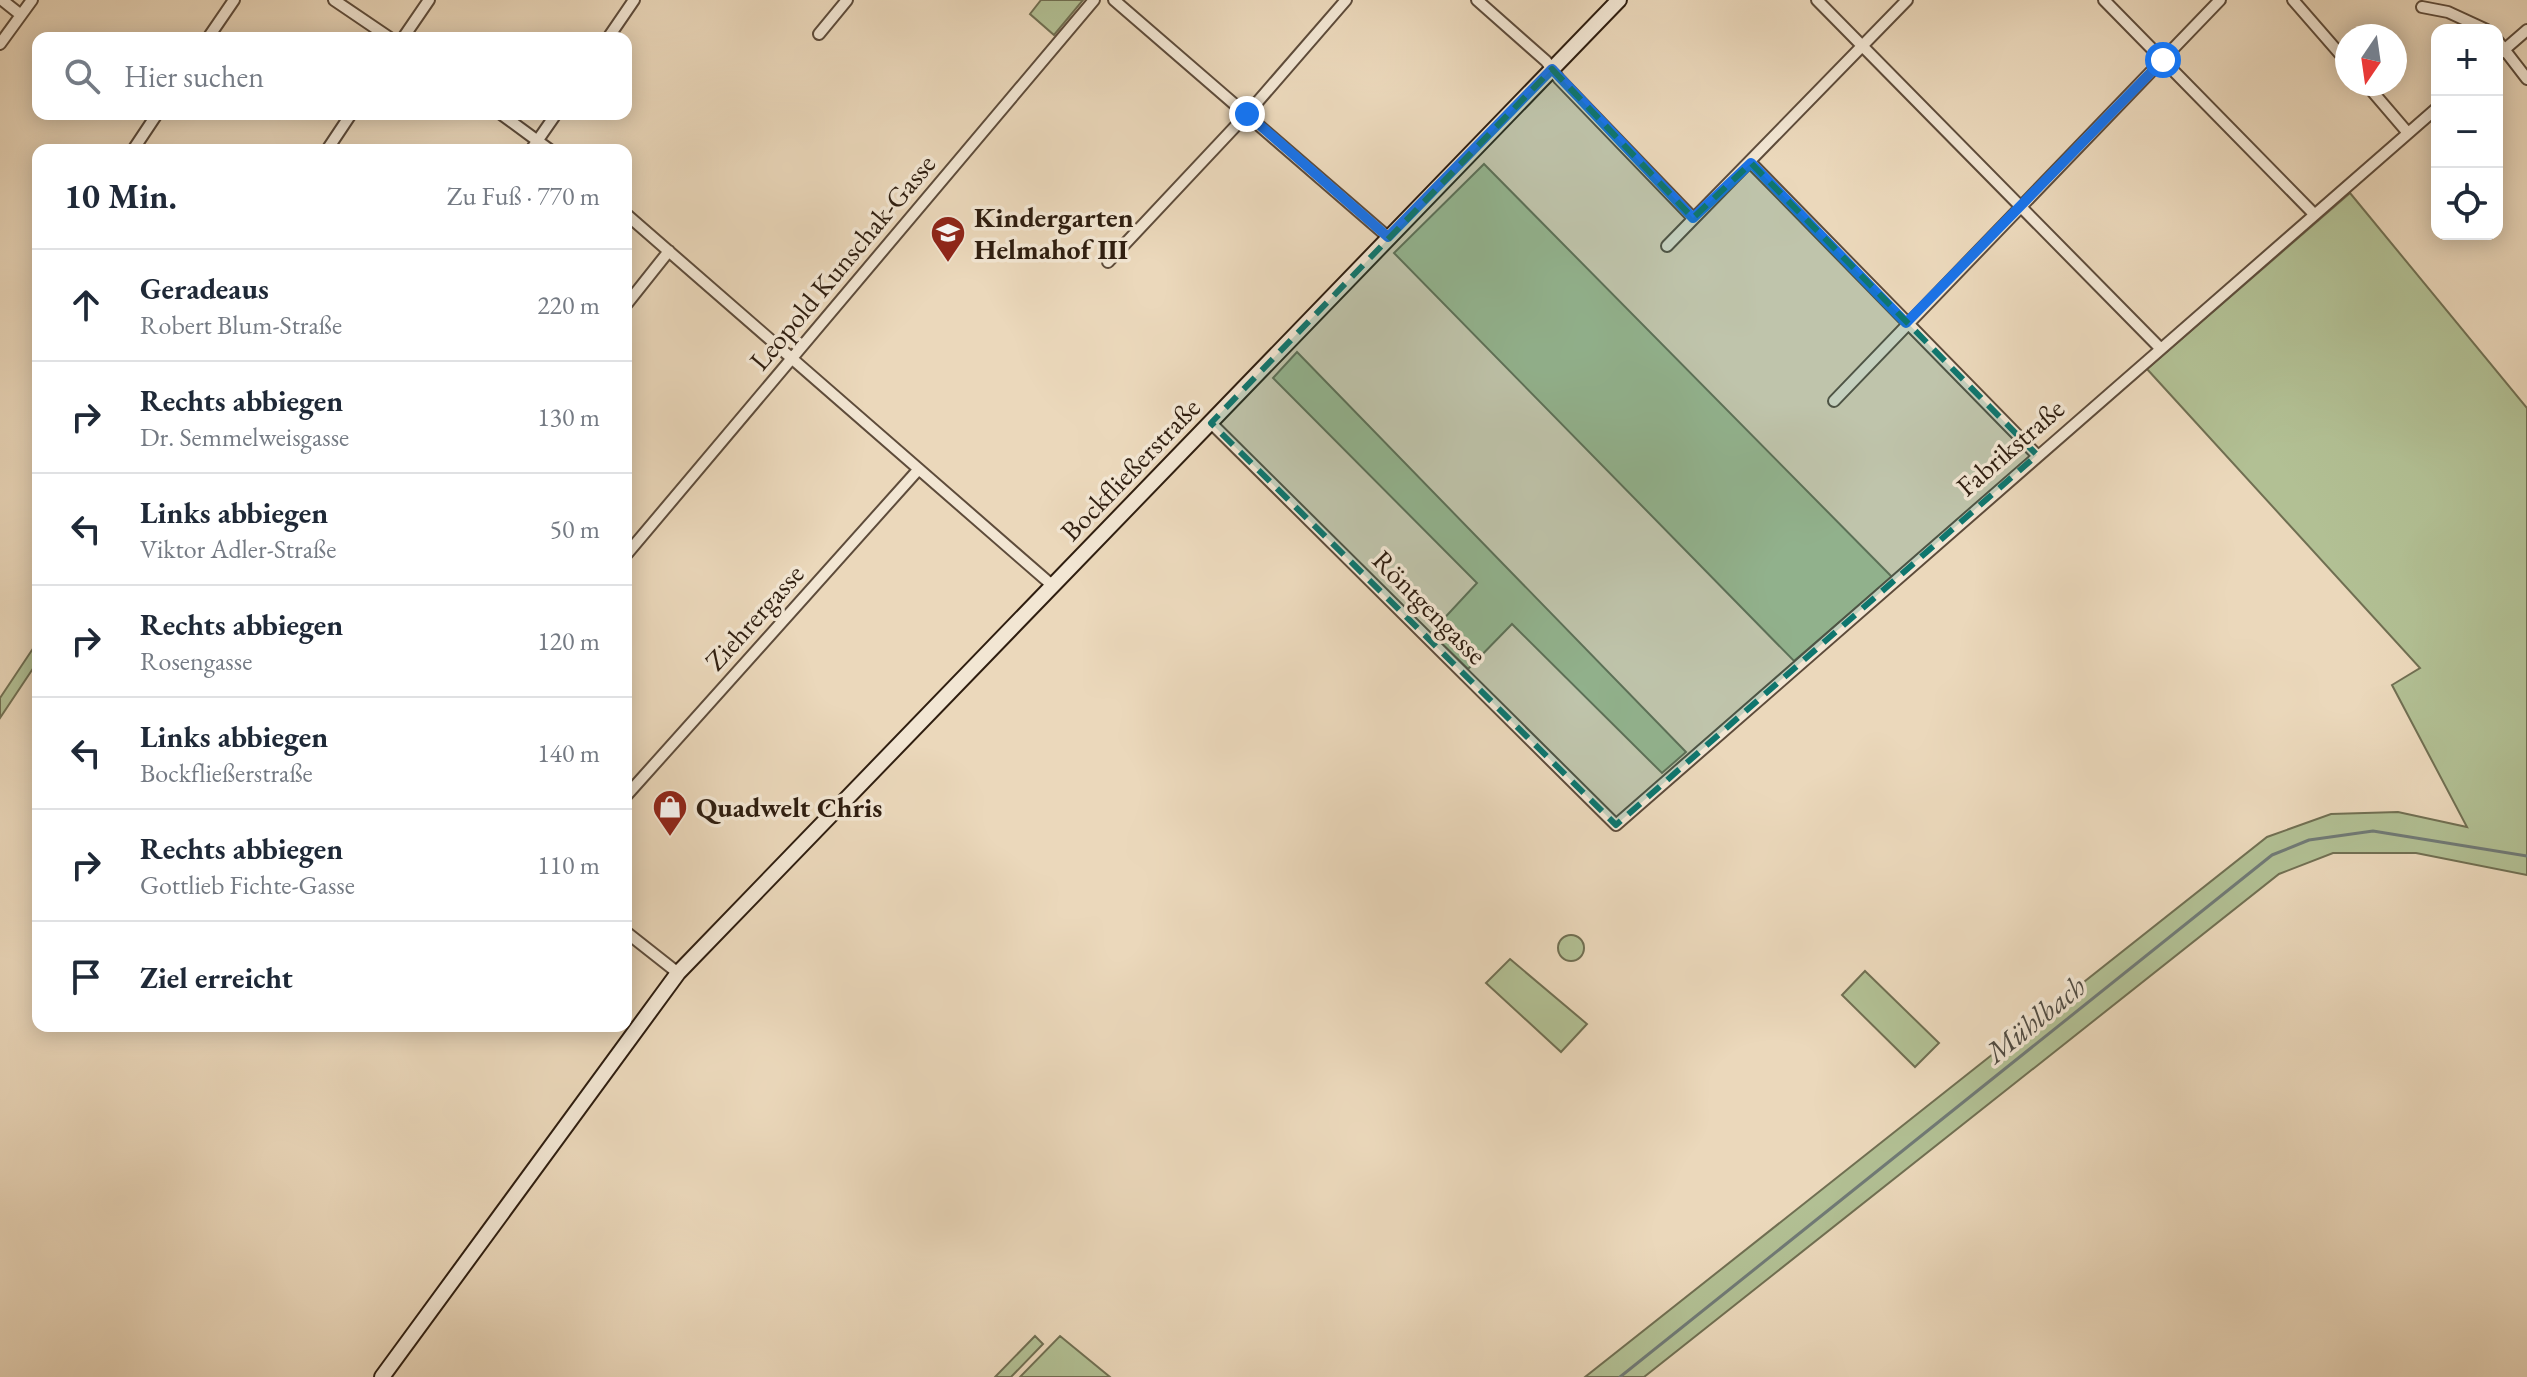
<!DOCTYPE html>
<html lang="de">
<head>
<meta charset="utf-8">
<style>
  :root { --surface:#fff; --page:#f2f2f3; --text:#1f2937; --muted:#747a83; --line:#e0e1e3 }
  body { margin:0; font-family:"EB Garamond",serif; background:var(--page); color:var(--text) }
  .controls { position:absolute; right:24px; top:24px; display:grid; overflow:hidden; border-radius:16px; box-shadow:0 4px 20px #0003 }
  .controls button { width:72px; height:72px; display:grid; place-items:center; padding:0; border:0; border-bottom:2px solid var(--line); background:var(--surface); color:var(--text); font:40px sans-serif }
  .compass { position:absolute; left:2335px; top:24px; width:72px; height:72px; border-radius:50%; background:var(--surface); box-shadow:0 4px 20px #0003; rotate:193deg }
  .stop { position:absolute; width:24px; height:24px; margin:-18px; border:6px solid #1a73e8; border-radius:50%; background:#fff }
  .stop.end { background:#1a73e8; border-color:#fff; box-shadow:0 2px 8px #0008 }
  .list { margin:0; padding:0; list-style:none }
  h2 { display:flex; justify-content:space-between; align-items:center; height:104px; margin:0; padding:0 32px; font-size:34px }
  h2 small { font-size:26px; font-weight:400; color:var(--muted) }
  .list li { display:grid; grid-template-columns:52px 1fr auto; gap:24px; align-items:center; box-sizing:border-box; height:112px; padding:0 32px; border-top:2px solid var(--line) }
  .list b { display:block; font-size:30px; white-space:nowrap }
  .list p { margin:0; font-size:26px; white-space:nowrap; color:var(--muted) }
  .list em { font-size:26px; font-style:normal; color:var(--muted) }
  .icon { flex:none; width:44px; height:44px; fill:none; stroke:currentColor; stroke-width:2; stroke-linecap:round; stroke-linejoin:round }
  .map { position:relative; flex:none; width:2527px; height:1377px; overflow:hidden }
  .search { position:absolute; background:var(--surface); box-shadow:0 4px 20px #0003; left:32px; top:32px; width:600px; height:88px; display:flex; align-items:center; gap:20px; box-sizing:border-box; padding:0 28px; border-radius:16px; color:var(--muted); font-size:30px }
  .panel { position:absolute; background:var(--surface); box-shadow:0 4px 20px #0003; left:32px; top:144px; width:600px; height:888px; border-radius:16px }
  .map>svg:first-child { display:block }
</style>
</head>
<body>
<div class="map">
<svg width="2527" height="1377" viewBox="0 0 2527 1377">
  <rect width="100%" height="100%" fill="#ebd8bb"/>
  <filter id="stains"><feTurbulence type="fractalNoise" baseFrequency=".0025" numOctaves="4"/><feColorMatrix values="0 0 0 0 .2 0 0 0 0 .09 0 0 0 0 .02 0 0 0 .5 -.17"/></filter>
  <radialGradient id="worn" r=".72"><stop offset=".6" stop-color="#630" stop-opacity="0"/><stop offset="1" stop-color="#630" stop-opacity=".3"/></radialGradient>
  <!-- green -->
  <path fill="#b2c094" stroke="#706f52" stroke-width="2" d="M1041,0H1083L1054,35L1030,14Z
    M1484,164L1892,577L1794,661L1394,253Z
    M2350,193L2527,408V875L2416,853H2333L2279,874L1644,1377H1585L2267,837L2331,814L2398,812L2467,827L2392,685L2420,668L2147,369Z
    M1297,352L1686,752L1662,773L1512,624L1468,669L1435,637L1437,626L1477,583L1273,378Z
    M38,641V661L0,718V698Z
    M1558 948a13 13 0 1 1 26 0a13 13 0 1 1-26 0Z
    M1510,959L1587,1024L1561,1052L1486,983Z
    M1865,971L1939,1043L1915,1067L1842,995Z
    M1035,1336L1043,1344L1011,1377H995Z
    M1060,1336L1110,1377H1020Z"/>
  <g fill="none" stroke-linecap="round" stroke-linejoin="round">
    <!-- stream -->
    <path stroke="#707a76" stroke-width="3" d="M1620,1377L2272,855L2309,840L2373,831L2527,856"/>
    <defs>
      <path id="minor" d="M2,0L21,15
        M334,0L390,38
        M1114,0L1388,237
        M1477,0L1546,61L1559,79L1693,218
        M1817,0L2160,348
        M2104,0L2314,214
        M2293,0L2347,62
        M2422,7L2448,12L2487,30
        M819,34L847,0
        M208,38L234,0
        M403,38L429,0
        M608,38L634,0
        M2497,40L2527,79
        M0,44L32,0
        M2497,56L2527,30
        M2366,84L2408,133
        M501,114L550,150
        M133,150L157,114
        M327,150L351,114
        M531,150L556,114
        M1751,163L2037,455
        M626,214L1053,586
        M1667,246L1907,0
        M1108,262L1247,114L1346,0
        M626,305L669,251
        M1834,401L2220,0
        M1211,423L1616,825L2437,108
        M626,555L1094,0
        M626,796L918,470
        M626,932L678,973"/>
      <path id="secondary" d="M382,1377L678,973L1619,0"/>
    </defs>
    <!-- minor casing -->
    <use href="#minor" stroke="#5e4c3b" stroke-width="14"/>
    <!-- secondary casing -->
    <use href="#secondary" stroke="#2f1e10" stroke-width="18"/>
    <!-- minor -->
    <use href="#minor" stroke="#f2e6d3" stroke-width="10"/>
    <!-- secondary -->
    <use href="#secondary" stroke="#f2e6d3" stroke-width="14"/>
  </g>
  <g fill="none" stroke-linecap="round" stroke-linejoin="round">
    <!-- route -->
    <path stroke="#1a73e8" stroke-width="10" d="M1247,114L1388,237L1552,69L1693,218L1751,163L1906,323L2163,60"/>
  </g>
  <!-- marked area -->
  <path fill="#0f766e" fill-opacity="0.2" stroke="#0f766e" stroke-width="6" stroke-dasharray="16 10" stroke-linejoin="round" d="M1552,69L1693,218L1751,163L2037,455L1616,825L1211,423Z"/>
  <!-- icons -->
  <defs>
    <symbol id="school-pin" viewBox="-11 -11 22 30"><path d="M0 17L-7.5 6A9.5 9.5 0 1 1 7.5 6Z" fill="#8f2418" stroke="#f2e6d3"/><path d="M0-5L7-2L0 1L-7-2ZM-4 1L0 2.5L4 1V4Q0 6-4 4Z" fill="#fff"/></symbol>
    <symbol id="shop-pin" viewBox="-11 -11 22 30"><path d="M0 17L-7.5 6A9.5 9.5 0 1 1 7.5 6Z" fill="#8f2418" stroke="#f2e6d3"/><path d="M-5-2.5h2.3a2.7 3.5 0 0 1 5.4 0H5L5.5 6h-11ZM-1.5-2.5h3a1.5 2.3 0 0 0-3 0Z" fill="#fff"/></symbol>
  </defs>
  <g fill-rule="evenodd">
    <use href="#school-pin" x="928" y="213" width="40" height="54"/>
    <use href="#shop-pin" x="650" y="787" width="40" height="54"/>
  </g>
  <g text-anchor="middle" dominant-baseline="central" stroke-width="7" stroke-linejoin="round" paint-order="stroke">
    <!-- poi labels -->
    <g font-size="28" font-weight="bold" fill="#2f1e10" stroke="#f2e6d3" text-anchor="start">
      <text x="974" y="217">Kindergarten<tspan x="974" dy="32">Helmahof III</tspan></text>
      <text x="696" y="807">Quadwelt Chris</text>
    </g>
    <!-- street labels -->
    <g font-size="28" fill="#2f1e10" stroke="#f2e6d3">
      <text transform="translate(842 262) rotate(-50)">Leopold Kunschak-Gasse</text>
      <text transform="translate(2010 447) rotate(-41)">Fabrikstraße</text>
      <text transform="translate(1130 469) rotate(-46)">Bockfließerstraße</text>
      <text transform="translate(1430 607) rotate(45)">Röntgengasse</text>
      <text transform="translate(754 617) rotate(-48)">Ziehrergasse</text>
    </g>
    <!-- water labels -->
    <g font-size="30" font-style="italic" fill="#504c43" stroke="#f2e6d3">
      <text transform="translate(2035 1019) rotate(-39)">Mühlbach</text>
    </g>
  </g>
  <rect width="100%" height="100%" filter="url(#stains)"/>
  <rect width="100%" height="100%" fill="url(#worn)"/>
</svg>
<div class="controls">
<button>+</button>
<button>−</button>
<button><svg class="icon" aria-label="locate" viewBox="0 0 24 24"><circle cx="12" cy="12" r="6"/><path d="M12 2v4M12 18v4M2 12h4M18 12h4"/></svg></button>
</div>
<svg class="compass" viewBox="-18 -18 36 36"><path d="M0-13l5 13h-10z" fill="#e53935"/><path d="M0 13l5-13h-10z" fill="#747a83"/></svg>
<div class="stop" style="left:2163px;top:60px"></div>
<div class="stop end" style="left:1247px;top:114px"></div>
<div class="search"><svg class="icon" aria-label="search" viewBox="0 0 24 24"><circle cx="10" cy="10" r="6"/><path d="M15 15l6 6"/></svg>Hier suchen</div>
<section class="panel">
<h2>10 Min.<small>Zu Fuß · 770 m</small></h2>
<ul class="list">
<li><svg class="icon" aria-label="ahead" viewBox="0 0 24 24"><path d="M12 20V5M6 11l6-6 6 6"/></svg><div><b>Geradeaus</b><p>Robert Blum-Straße</p></div><em>220 m</em></li>
<li><svg class="icon" aria-label="right" viewBox="0 0 24 24"><path d="M7 20v-9h11M14 6l5 5-5 5"/></svg><div><b>Rechts abbiegen</b><p>Dr. Semmelweisgasse</p></div><em>130 m</em></li>
<li><svg class="icon" aria-label="left" viewBox="0 0 24 24"><path d="M17 20v-9H6M10 6l-5 5 5 5"/></svg><div><b>Links abbiegen</b><p>Viktor Adler-Straße</p></div><em>50 m</em></li>
<li><svg class="icon" aria-label="right" viewBox="0 0 24 24"><path d="M7 20v-9h11M14 6l5 5-5 5"/></svg><div><b>Rechts abbiegen</b><p>Rosengasse</p></div><em>120 m</em></li>
<li><svg class="icon" aria-label="left" viewBox="0 0 24 24"><path d="M17 20v-9H6M10 6l-5 5 5 5"/></svg><div><b>Links abbiegen</b><p>Bockfließerstraße</p></div><em>140 m</em></li>
<li><svg class="icon" aria-label="right" viewBox="0 0 24 24"><path d="M7 20v-9h11M14 6l5 5-5 5"/></svg><div><b>Rechts abbiegen</b><p>Gottlieb Fichte-Gasse</p></div><em>110 m</em></li>
<li><svg class="icon" aria-label="arrive" viewBox="0 0 24 24"><path d="M6 21V4h12l-3 4 3 4H6"/></svg><div><b>Ziel erreicht</b></div></li>
</ul>
</section>
</div>
</body>
</html>
